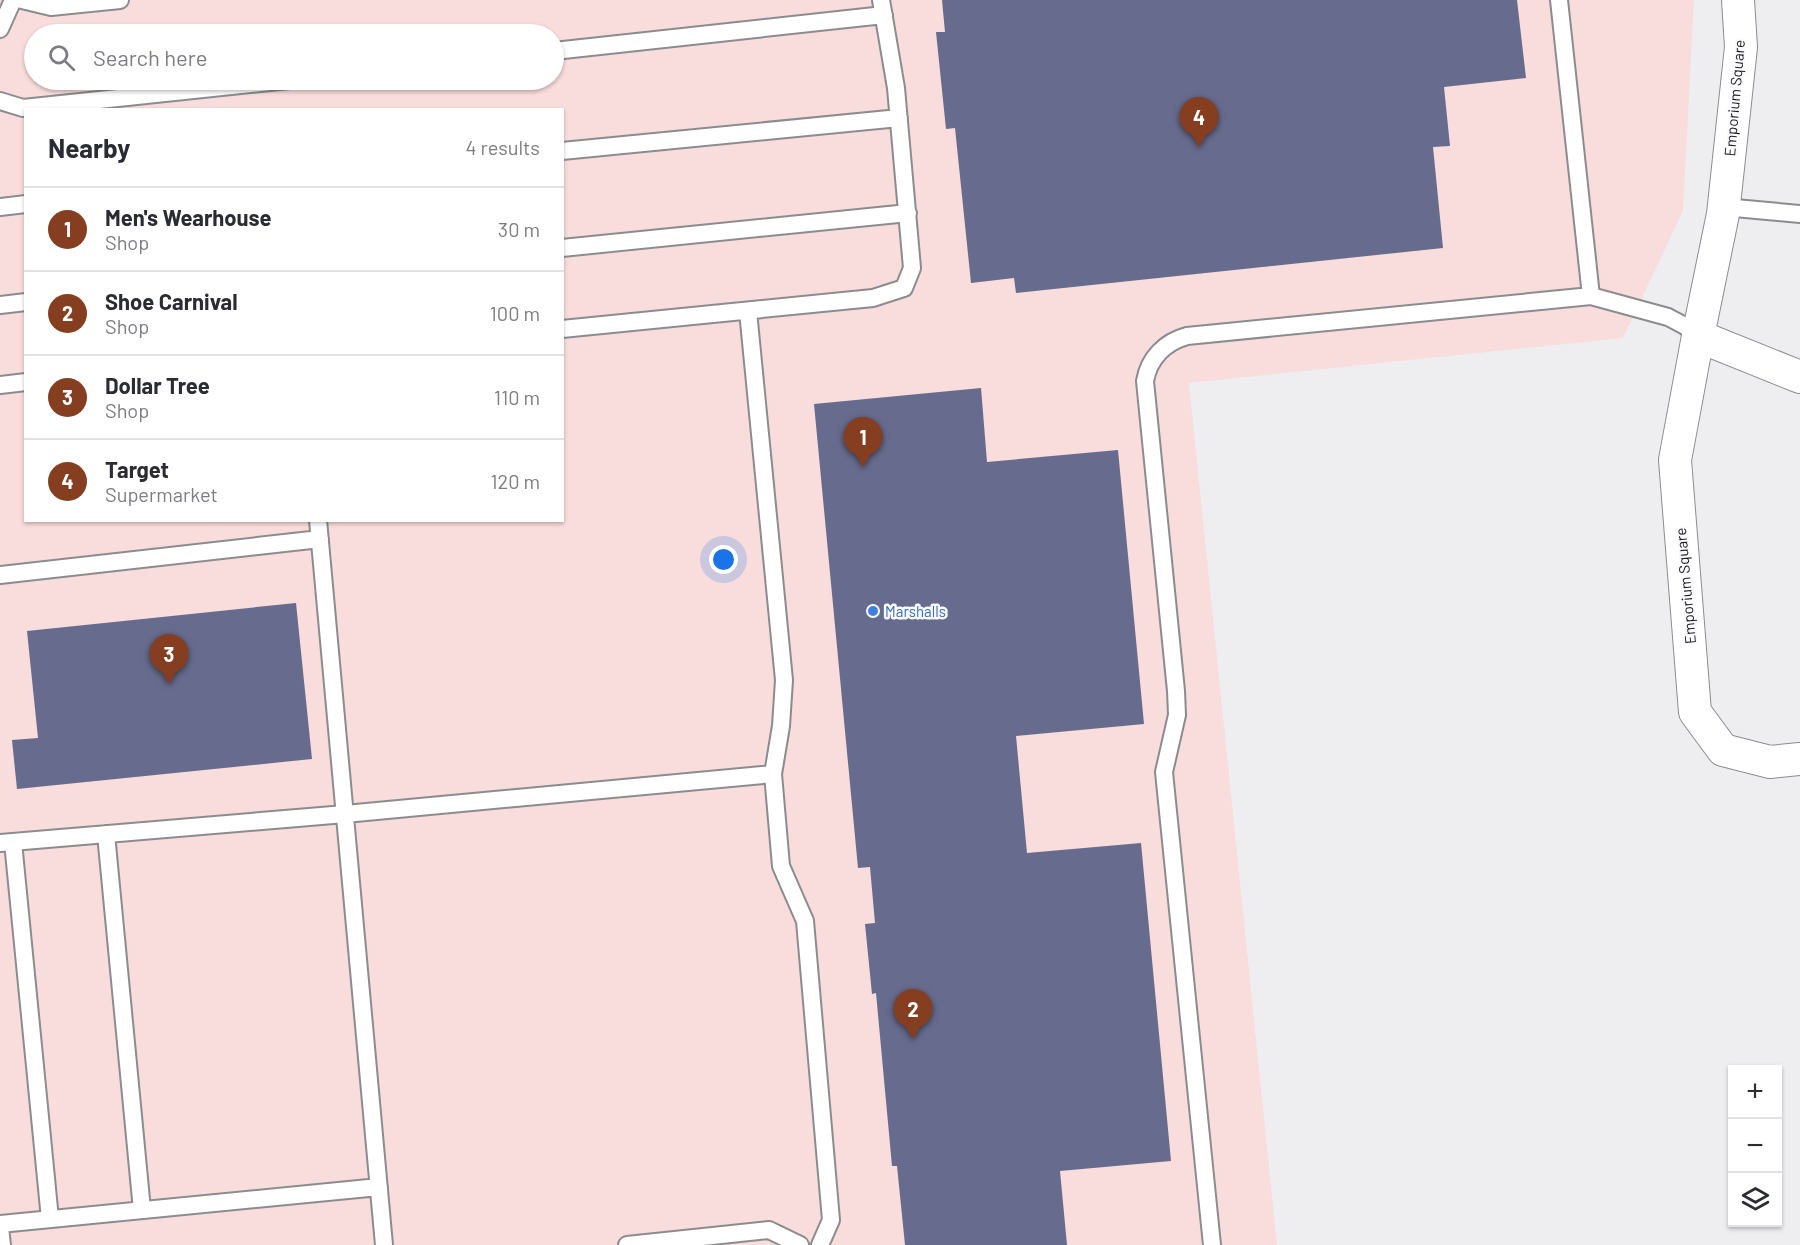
<!DOCTYPE html>
<html lang="en">
<head>
<meta charset="utf-8">
<style>
  :root { --surface:#fff; --page:#f2f2f3; --text:#2b2b33; --muted:#7c7c81; --line:#e1e1e2; --accent:#863e20 }
  body { margin:0; font-family:Barlow,sans-serif; background:var(--page); color:var(--text) }
  .controls { position:absolute; right:18px; bottom:18px; display:grid; overflow:hidden; border-radius:0px; box-shadow:0 2px 4px #0004 }
  .controls button { width:54px; height:54px; display:grid; place-items:center; padding:0; border:0; border-bottom:2px solid var(--line); background:var(--surface); color:var(--text); font:30px sans-serif }
  .you { position:absolute; left:724px; top:560px; width:21px; height:21px; margin:-15px; border:4px solid #fff; border-radius:50%; background:#1a73e8; box-shadow:0 0 0 9px #1a73e833 }
  .badge { display:grid; place-items:center; width:39px; height:39px; border-radius:50%; background:var(--accent); color:#fff; font-size:20px; font-weight:700 }
  .pin { position:absolute; translate:-50% -50px; filter:drop-shadow(0 2px 3px #0008) }
  .pin::after { content:''; position:absolute; top:32px; width:21px; height:18px; background:inherit; clip-path:polygon(0 0,100% 0,50% 100%) }
  .list { margin:0; padding:0; list-style:none }
  h2 { display:flex; justify-content:space-between; align-items:center; height:78px; margin:0; padding:0 24px; font-size:26px }
  h2 small { font-size:20px; font-weight:400; color:var(--muted) }
  .list li { display:grid; grid-template-columns:39px 1fr auto; gap:18px; align-items:center; box-sizing:border-box; height:84px; padding:0 24px; border-top:2px solid var(--line) }
  .list b { display:block; font-size:22px; white-space:nowrap }
  .list p { margin:0; font-size:20px; white-space:nowrap; color:var(--muted) }
  .list em { font-size:20px; font-style:normal; color:var(--muted) }
  .icon { flex:none; width:33px; height:33px; fill:none; stroke:currentColor; stroke-width:2; stroke-linecap:round; stroke-linejoin:round }
  .map { position:relative; flex:none; width:1800px; height:1245px; overflow:hidden }
  .search { position:absolute; background:var(--surface); box-shadow:0 2px 4px #0004; left:24px; top:24px; width:540px; height:66px; display:flex; align-items:center; gap:15px; box-sizing:border-box; padding:0 21px; border-radius:33px; color:var(--muted); font-size:22px }
  .panel { position:absolute; background:var(--surface); box-shadow:0 2px 4px #0004; left:24px; top:108px; width:540px; height:414px; border-radius:0px }
  .map>svg:first-child { display:block }
</style>
</head>
<body>
<div class="map">
<svg width="1800" height="1245" viewBox="0 0 1800 1245">
  <rect width="100%" height="100%" fill="#eeeef1"/>
  <!-- commercial -->
  <path fill="#f8dddc" fill-rule="evenodd" d="M0,0H1694L1683,211L1623,338L1189,383L1277,1245H0ZM34,34H554V80H34ZM26,110H562V520H26Z"/>
  <!-- building -->
  <path fill="#676b8d" d="M942,0H1517L1526,78L1444,87L1450,146L1433,147L1443,248L1016,293L1014,278L971,283L955,128L946,129L936,32H945Z
    M981,388L987,462L1118,450L1144,724L1016,736L1027,853L1141,843L1171,1161L1060,1171L1067,1245H905L897,1166H892L876,993L872,994L865,924L875,923L870,867L858,868L814,404Z
    M296,603L312,759L17,789L12,740L38,738L27,631Z"/>
  <g fill="none" stroke-linecap="round" stroke-linejoin="round">
    <defs>
      <path id="service" d="M22,0L51,7L120,0
        M1559,0L1591,296
        M0,29L13,0
        M554,51L884,15
        M0,101L23,108L290,80
        M562,151L899,118
        M0,207L26,204
        M1724,207L1800,214
        M562,248L908,213
        M0,305L26,302
        M748,311L784,680L781,726L773,774L781,866L805,921L831,1220L820,1245
        M562,329L873,298L904,288L912,268L896,88L881,0
        M0,385L26,382
        M318,520L384,1245
        M0,575L320,539
        M106,834L142,1210
        M13,842L50,1219
        M0,843L345,814L773,774
        M0,1224L379,1187
        M0,1228L2,1245
        M627,1245L769,1230L800,1245
        M1212,1245L1164,772L1177,715L1176,691L1145,381C1149,358 1165,342 1187,336L1591,296L1668,317L1685,326L1698,336"/>
      <path id="minor" d="M1698,336L1723,214L1741,47L1738,0
        M1800,377L1698,336L1675,460L1695,712L1723,750L1770,762L1800,759"/>
    </defs>
    <!-- service casing -->
    <use href="#service" stroke="#8c8c8f" stroke-width="20"/>
    <!-- minor casing -->
    <use href="#minor" stroke="#8c8c8f" stroke-width="34"/>
    <!-- service -->
    <use href="#service" stroke="#fff" stroke-width="16"/>
    <!-- minor -->
    <use href="#minor" stroke="#fff" stroke-width="32"/>
  </g>
  <!-- markers -->
  <circle fill="#3f7fe0" stroke="#fbfbff" stroke-width="2" cx="873" cy="611" r="6"/>
  <g text-anchor="middle" dominant-baseline="central" stroke-width="5" stroke-linejoin="round" paint-order="stroke">
    <!-- street labels -->
    <g font-size="15" fill="#18191a" stroke="#fbfbff">
      <text transform="translate(1734 98) rotate(-85)">Emporium Square</text>
      <text transform="translate(1685 586) rotate(-95)">Emporium Square</text>
    </g>
    <!-- shop labels -->
    <g font-size="15" fill="#366cbe" stroke="#fbfbff" text-anchor="start">
      <text x="885" y="611">Marshalls</text>
    </g>
  </g>
</svg>
<div class="controls">
<button>+</button>
<button>−</button>
<button><svg class="icon" aria-label="layers" viewBox="0 0 24 24"><path d="M12 4l9 5-9 5-9-5zM3 14l9 5 9-5"/></svg></button>
</div>
<div class="you"></div>
<div class="pin badge" style="left:863px;top:467px">1</div>
<div class="pin badge" style="left:913px;top:1039px">2</div>
<div class="pin badge" style="left:169px;top:684px">3</div>
<div class="pin badge" style="left:1199px;top:147px">4</div>
<div class="search"><svg class="icon" aria-label="search" viewBox="0 0 24 24"><circle cx="10" cy="10" r="6"/><path d="M15 15l6 6"/></svg>Search here</div>
<section class="panel">
<h2>Nearby<small>4 results</small></h2>
<ul class="list">
<li><span class="badge">1</span><div><b>Men's Wearhouse</b><p>Shop</p></div><em>30 m</em></li>
<li><span class="badge">2</span><div><b>Shoe Carnival</b><p>Shop</p></div><em>100 m</em></li>
<li><span class="badge">3</span><div><b>Dollar Tree</b><p>Shop</p></div><em>110 m</em></li>
<li><span class="badge">4</span><div><b>Target</b><p>Supermarket</p></div><em>120 m</em></li>
</ul>
</section>
</div>
</body>
</html>
